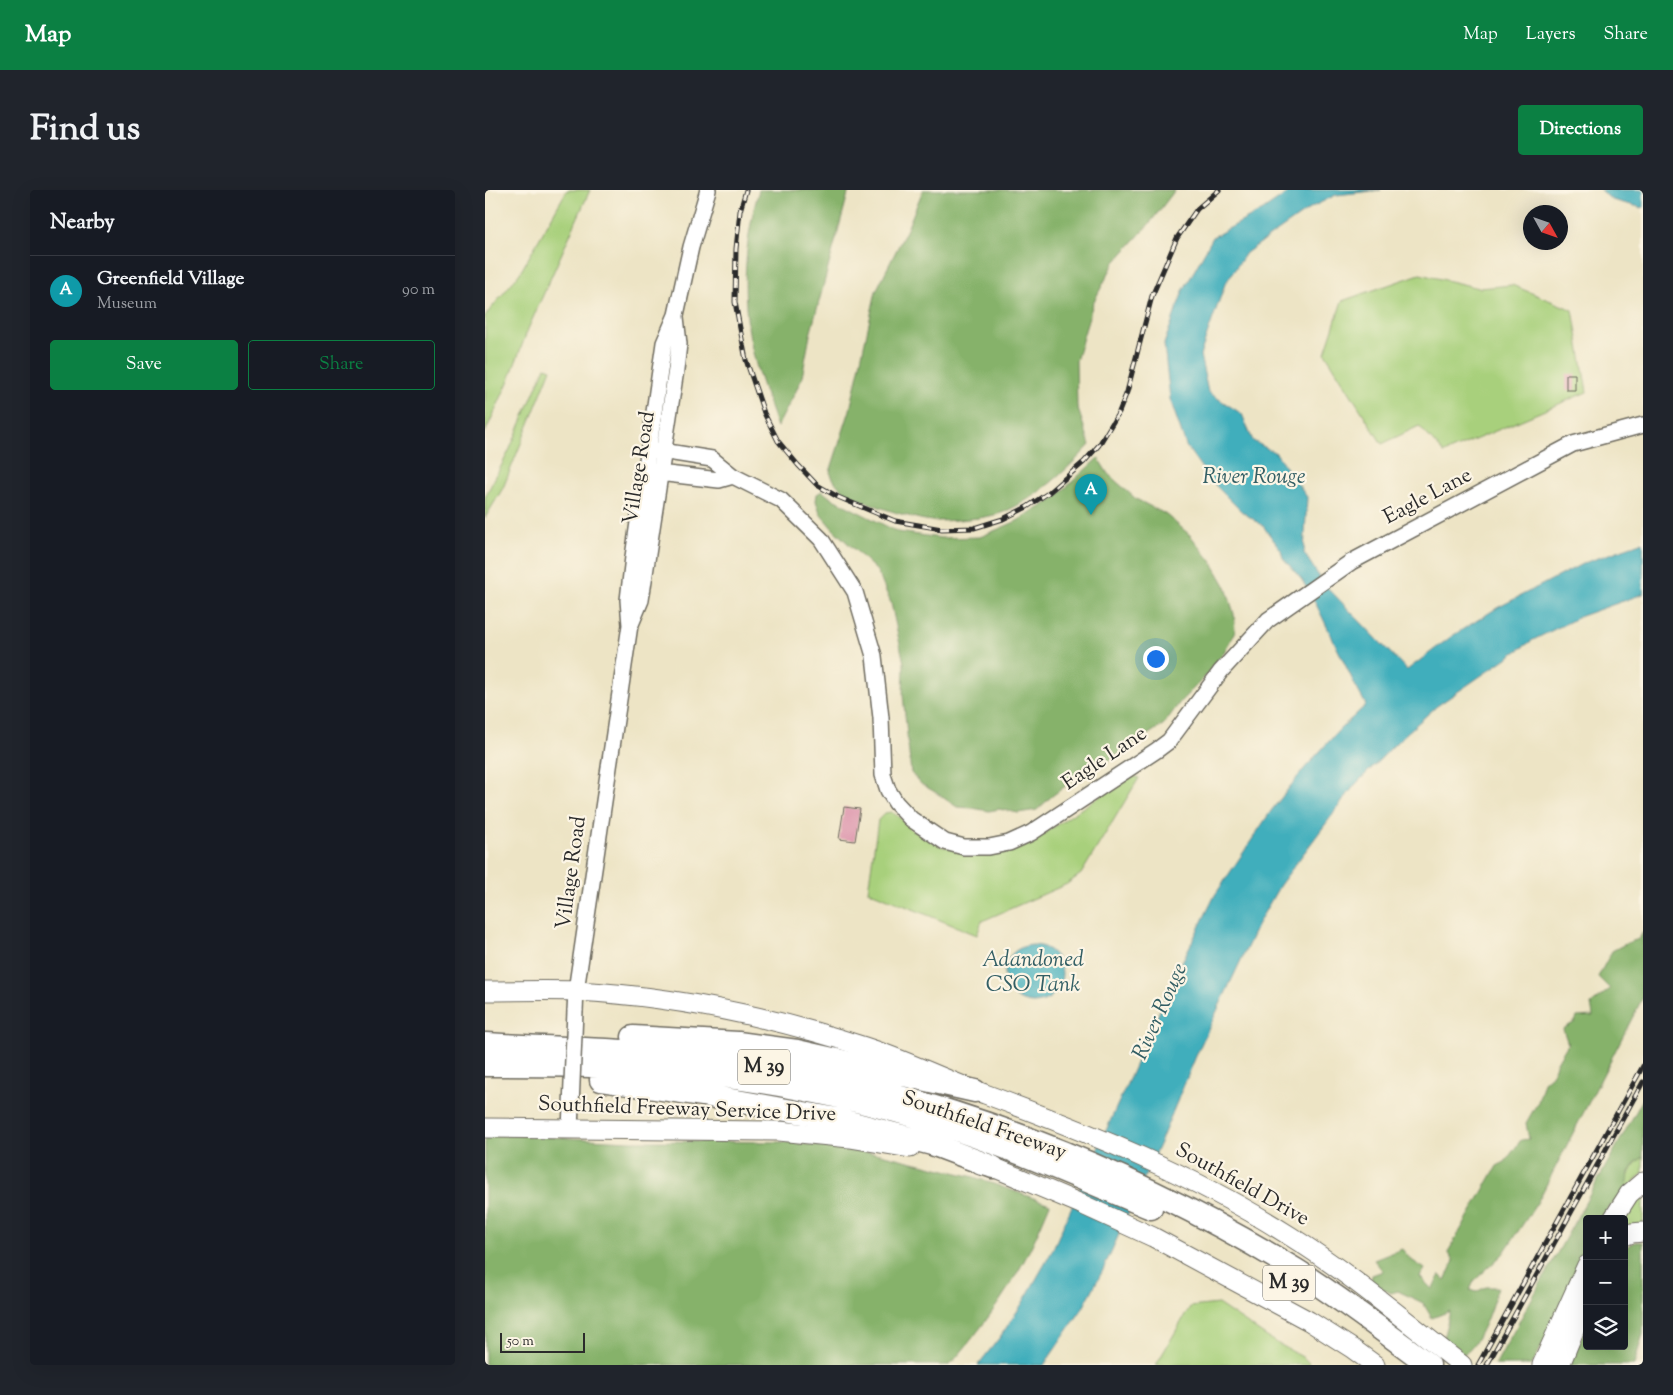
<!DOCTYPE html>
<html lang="en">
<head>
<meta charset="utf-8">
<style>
  :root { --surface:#171b24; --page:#20242c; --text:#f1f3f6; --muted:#9ea1a6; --line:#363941; --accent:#0b8043 }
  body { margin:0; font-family:"Sorts Mill Goudy",serif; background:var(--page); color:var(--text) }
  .controls { position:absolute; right:15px; bottom:15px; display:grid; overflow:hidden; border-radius:5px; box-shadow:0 5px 20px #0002 }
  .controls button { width:45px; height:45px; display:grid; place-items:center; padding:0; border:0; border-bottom:1px solid var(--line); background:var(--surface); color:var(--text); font:25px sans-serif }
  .compass { position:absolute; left:1038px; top:15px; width:45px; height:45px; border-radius:50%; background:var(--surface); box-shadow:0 5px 20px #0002; rotate:130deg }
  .scale { position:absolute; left:15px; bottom:12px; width:85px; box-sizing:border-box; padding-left:5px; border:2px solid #2b2b2b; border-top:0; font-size:14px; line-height:18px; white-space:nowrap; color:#2b2b2b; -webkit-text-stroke:4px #fcf5e5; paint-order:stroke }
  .you { position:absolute; left:670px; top:468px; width:18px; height:18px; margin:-12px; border:4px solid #fff; border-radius:50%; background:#1a73e8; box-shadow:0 0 0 8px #1a73e833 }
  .badge { display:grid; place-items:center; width:32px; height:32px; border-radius:50%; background:var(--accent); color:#fff; font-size:16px; font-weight:700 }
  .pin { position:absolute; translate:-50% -41px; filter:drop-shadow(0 1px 2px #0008) }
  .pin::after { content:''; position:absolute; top:26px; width:18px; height:15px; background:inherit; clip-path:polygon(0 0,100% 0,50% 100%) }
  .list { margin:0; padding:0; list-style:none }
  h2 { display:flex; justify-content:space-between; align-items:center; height:65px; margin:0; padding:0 20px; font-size:21px }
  h2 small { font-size:16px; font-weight:400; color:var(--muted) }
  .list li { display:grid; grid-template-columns:32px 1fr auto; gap:15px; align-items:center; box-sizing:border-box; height:70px; padding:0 20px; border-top:1px solid var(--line) }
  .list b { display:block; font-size:19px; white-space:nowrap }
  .list p { margin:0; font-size:16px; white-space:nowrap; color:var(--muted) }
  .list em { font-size:16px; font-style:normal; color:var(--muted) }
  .actions { display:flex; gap:10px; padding:15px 20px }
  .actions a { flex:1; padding:11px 0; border:1px solid var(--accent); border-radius:5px; text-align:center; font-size:18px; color:var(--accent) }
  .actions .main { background:var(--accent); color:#fff }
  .icon { flex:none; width:28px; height:28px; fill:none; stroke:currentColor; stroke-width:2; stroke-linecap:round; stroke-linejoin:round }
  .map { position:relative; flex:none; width:1158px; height:1175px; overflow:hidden; border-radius:5px }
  header { display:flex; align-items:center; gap:30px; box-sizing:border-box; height:70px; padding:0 25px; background:var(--accent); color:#fff }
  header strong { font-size:24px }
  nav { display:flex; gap:28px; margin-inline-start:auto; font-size:18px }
  .intro { display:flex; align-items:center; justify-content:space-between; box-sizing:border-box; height:120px; padding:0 30px }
  h1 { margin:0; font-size:35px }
  .button { padding:12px 22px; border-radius:5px; background:var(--accent); color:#fff; font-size:18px; font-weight:700 }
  main { display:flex; gap:30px; padding:0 30px }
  aside { flex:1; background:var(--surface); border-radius:5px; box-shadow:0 5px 20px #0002 }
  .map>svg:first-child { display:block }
</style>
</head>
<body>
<header>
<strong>Map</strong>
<nav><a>Map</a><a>Layers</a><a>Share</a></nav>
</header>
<div class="intro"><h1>Find us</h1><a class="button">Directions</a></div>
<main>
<aside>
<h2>Nearby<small></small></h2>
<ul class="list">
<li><span class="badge" style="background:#0f9aa8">A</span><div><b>Greenfield Village</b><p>Museum</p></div><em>90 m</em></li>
</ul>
<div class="actions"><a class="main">Save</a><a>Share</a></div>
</aside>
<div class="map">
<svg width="1158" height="1175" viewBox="0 0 1158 1175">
  <rect width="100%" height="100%" fill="#fcf5e5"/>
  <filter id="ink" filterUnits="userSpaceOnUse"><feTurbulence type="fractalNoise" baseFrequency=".02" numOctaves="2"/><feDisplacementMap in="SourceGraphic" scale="10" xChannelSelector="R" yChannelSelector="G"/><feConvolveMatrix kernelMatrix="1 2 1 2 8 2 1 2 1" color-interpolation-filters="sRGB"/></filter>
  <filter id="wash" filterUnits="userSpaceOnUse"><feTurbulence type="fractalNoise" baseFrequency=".0096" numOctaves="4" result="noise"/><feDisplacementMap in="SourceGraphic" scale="20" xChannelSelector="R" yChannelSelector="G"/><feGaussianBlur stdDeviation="1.12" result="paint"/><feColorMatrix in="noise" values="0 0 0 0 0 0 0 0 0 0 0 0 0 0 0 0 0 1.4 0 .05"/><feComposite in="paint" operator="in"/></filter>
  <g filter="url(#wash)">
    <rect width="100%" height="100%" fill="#ede4c5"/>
    <!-- green -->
    <path fill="#a8d07b" stroke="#6a7e53" d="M82,0H105L43,139L24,190L0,243V126L35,83Z
      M935,84L994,98L1027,95L1088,120L1102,202L959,263L934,236L897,254L840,163L857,111Z
      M60,177L66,179L18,298L0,328V307L24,261Z
      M647,585L654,588L596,684L582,694L497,731L492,745L383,701L393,630L400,623L406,622L414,627L427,640L458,657L524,660L539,655L555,646Z
      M1158,967V983L1142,998C1142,984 1147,975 1158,967Z
      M1158,1000V1037L1139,1040V1021Z
      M733,1114L785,1149L819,1168L826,1175H671L705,1117Z"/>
    <!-- forest -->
    <path fill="#86b26b" stroke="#586e4b" d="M274,0H364L325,145L317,187L311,201L292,237C282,208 270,178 265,148C256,100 260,47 274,0Z
      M438,0H690L665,33L629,73L608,113L591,171L592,216L605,255C580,282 553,307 519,322C502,329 465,331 447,331C435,330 404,321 392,316C372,308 353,304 345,282L365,220L391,101L422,39Z
      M613,268L623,284L651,309L680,324L705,345L726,371L741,397L749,424L750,442L738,464L724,483L695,512L679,534L618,574L593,587L567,606L552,620L533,623L514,619L504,621L487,618L472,617L450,602L436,594L426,583L418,505L419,473L406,413L392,381L348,339L336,325L331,311L332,304L337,301L346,308L413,342L456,348L495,347L532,331L566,311Z
      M1158,742V807L1052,1013L1018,1064L989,1091L985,1100L991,1102L1001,1097H1013C1006,1117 996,1154 977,1165L958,1149L965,1121L947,1128L938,1113L913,1101L906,1103L886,1093L887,1085L898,1081L889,1070L917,1059L925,1069L940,1079L935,1087L947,1099L955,1085L960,1090L969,1071L963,1062L1012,976L1020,972L1036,950L1044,949L1041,933L1053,912L1059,892L1067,885L1072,872L1083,854L1078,839L1090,832L1092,827L1108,826L1106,814L1125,799L1113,787L1127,761L1142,753L1154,749Z
      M1158,909V967L1150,973L1144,982L1142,998L1124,1018L1116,1029H1102V1055L1061,1148L1047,1175H1010Z
      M0,944L145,951L302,952L395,964L489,987L565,1014C557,1033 549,1052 539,1071C519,1108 493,1143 465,1175H0Z
      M1150,1052H1158V1144L1149,1175H1085L1102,1133V1156H1139V1058Z"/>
    <!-- water -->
    <path fill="#3faebc" stroke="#356c74" d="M807,0H896L851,5L827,17L761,63L740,94L715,165L723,202L757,224L768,251L791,263L822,307L819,363L839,394L922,480L967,446L1012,418L1099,373L1158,352V404L1096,426L1048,450L952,516L914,550L869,596L795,695L775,730L714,859L674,955L618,1080L598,1118L559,1175H493L515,1147L537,1114L566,1063L693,780L730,705L786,621L818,580L855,539L881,515L870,495L831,414L817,390L798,368L796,360L778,336L756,321L726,291L701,256L685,209L679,154L698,101L728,47L778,20Z
      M1115,0H1158V18L1127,10Z
      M519 784a29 29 0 1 1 58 0a29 29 0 1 1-58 0Z"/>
    <g id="blocks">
      <!-- building -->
      <path fill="#dc93aa" d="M1081,184H1090V200H1081Z
        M359,617L375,619L370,651L354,649Z"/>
    </g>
  </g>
  <g filter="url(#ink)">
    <use href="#blocks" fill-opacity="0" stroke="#6f6c61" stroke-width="1"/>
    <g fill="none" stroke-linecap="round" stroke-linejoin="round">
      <defs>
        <path id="minor" d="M164,259L227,269L248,286L296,310L336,349L370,402L389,466L396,528L398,585L403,600L411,613L426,629L460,652L479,657H504L524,653L546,643L672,560L684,551L736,481L783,430L866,372L1088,254L1158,235
          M165,282L234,290L248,286
          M146,434L156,410L191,180L194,154L191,127
          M90,821L91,801L145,435L143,410L148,367L179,153L191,125L206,57L223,0
          M85,939L86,916"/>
        <path id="major" d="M0,801C30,801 61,800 91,801C189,806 287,827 380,857C421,870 459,890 500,904C605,943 710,985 805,1046C866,1084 920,1131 977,1175
          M0,938L294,941L365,948L425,958
          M495,975L508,977L596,1014L668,1047L824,1131L868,1159L890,1175
          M1128,1029L1144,1004L1158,992
          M1139,1046L1147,1043L1158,1042
          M1057,1175L1102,1075
          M1075,1175L1102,1109"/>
        <path id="highway" d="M148,847L253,853L312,861L490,901
          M0,854C87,859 173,860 260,873C455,904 643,977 811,1080C857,1109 900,1142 944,1175
          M0,875C59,875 119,875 178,880C266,887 361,905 445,931C521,955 593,987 666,1018
          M116,890L218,905L352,929L447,954L508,977"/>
      </defs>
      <!-- minor casing -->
      <use href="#minor" stroke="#6f6c61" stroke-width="18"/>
      <!-- major casing -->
      <use href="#major" stroke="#6f6c61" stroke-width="21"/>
      <!-- highway casing -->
      <use href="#highway" stroke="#6f6c61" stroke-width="25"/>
      <!-- minor -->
      <use href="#minor" stroke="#fff" stroke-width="15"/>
      <!-- major -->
      <use href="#major" stroke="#fff" stroke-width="19"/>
      <!-- highway -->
      <use href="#highway" stroke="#fff" stroke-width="22"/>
      <defs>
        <path id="rail" d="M261,0L255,21L251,59L250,112L261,170L279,223L293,251L313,275L332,295L353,307L410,331L457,339L489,338L518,329L542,317L563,303L599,272L614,255L634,222L642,202L667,106L692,48L712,19L734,0
          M993,1175L1158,876
          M1002,1175L1158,892"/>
      </defs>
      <!-- rail casing -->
      <use href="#rail" stroke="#2b2b2b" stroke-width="5"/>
      <!-- rail -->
      <use href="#rail" stroke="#fcf5e5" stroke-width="3" stroke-dasharray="9" stroke-linecap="butt"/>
      <defs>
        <path id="minor-bridge" d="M86,916L90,821"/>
      </defs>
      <!-- minor-bridge casing -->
      <use href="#minor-bridge" stroke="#6f6c61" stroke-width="18" stroke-linecap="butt"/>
      <!-- minor-bridge -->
      <use href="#minor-bridge" stroke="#fff" stroke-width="15"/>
    </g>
  </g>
  <g text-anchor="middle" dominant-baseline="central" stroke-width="4.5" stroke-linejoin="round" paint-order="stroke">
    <!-- shield labels -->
    <g fill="#fcf5e5" stroke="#6a6863" stroke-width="1">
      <rect x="253" y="859.5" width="52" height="35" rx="4"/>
      <rect x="778" y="1075.5" width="52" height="35" rx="4"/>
    </g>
    <g font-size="20" font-weight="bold" fill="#2b2b2b">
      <text x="279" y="877">M 39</text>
      <text x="804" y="1093">M 39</text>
    </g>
    <!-- street labels -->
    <g font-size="21" fill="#2b2b2b" stroke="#fcf5e5">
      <text transform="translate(155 278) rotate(-81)">Village Road</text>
      <text transform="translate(943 307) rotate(-28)">Eagle Lane</text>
      <text transform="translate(620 569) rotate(-34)">Eagle Lane</text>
      <text transform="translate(87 683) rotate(-82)">Village Road</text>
      <text transform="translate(202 920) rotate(2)">Southfield Freeway Service Drive</text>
      <text transform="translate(499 936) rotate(19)">Southfield Freeway</text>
      <text transform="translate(757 995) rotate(29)">Southfield Drive</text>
    </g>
    <!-- water labels -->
    <g font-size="22" font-style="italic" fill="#335f65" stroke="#fcf5e5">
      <text x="769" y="288">River Rouge</text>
      <text x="548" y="771">Adandoned<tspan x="548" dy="25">CSO Tank</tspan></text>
      <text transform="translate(676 822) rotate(-66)">River Rouge</text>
    </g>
  </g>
</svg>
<div class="controls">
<button>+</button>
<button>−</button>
<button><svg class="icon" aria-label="layers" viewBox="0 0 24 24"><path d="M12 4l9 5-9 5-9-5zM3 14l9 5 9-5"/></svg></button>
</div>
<svg class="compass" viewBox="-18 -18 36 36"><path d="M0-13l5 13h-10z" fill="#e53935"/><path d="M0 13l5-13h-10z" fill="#9ea1a6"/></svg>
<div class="scale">50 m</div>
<div class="you"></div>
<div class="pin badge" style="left:606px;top:325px;background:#0f9aa8">A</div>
</div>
</main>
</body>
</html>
